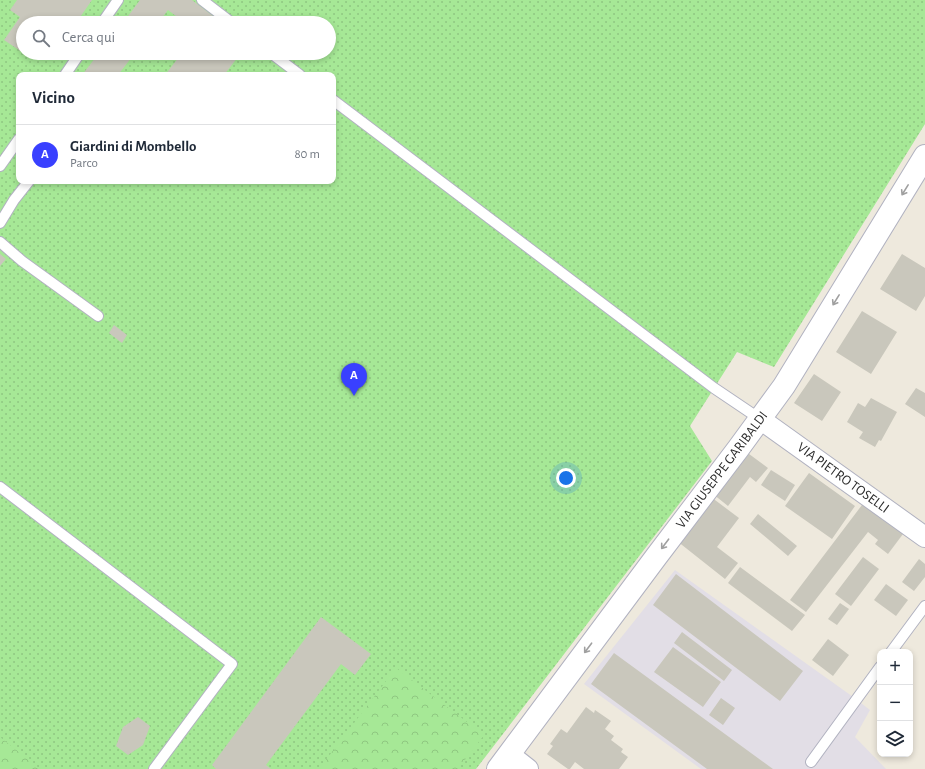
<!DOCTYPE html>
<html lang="it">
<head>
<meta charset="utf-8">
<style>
  :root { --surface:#fff; --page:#f2f2f3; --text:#1f2937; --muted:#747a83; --line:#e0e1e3; --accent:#3940ff }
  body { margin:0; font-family:"Alegreya Sans",sans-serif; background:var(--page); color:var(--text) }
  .controls { position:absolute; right:12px; bottom:12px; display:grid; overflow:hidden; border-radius:8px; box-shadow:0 2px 6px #0003 }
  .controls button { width:36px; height:36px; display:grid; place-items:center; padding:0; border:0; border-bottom:1px solid var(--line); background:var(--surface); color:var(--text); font:20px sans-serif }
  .you { position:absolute; left:566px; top:478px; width:14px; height:14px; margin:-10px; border:3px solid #fff; border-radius:50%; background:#1a73e8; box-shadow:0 0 0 6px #1a73e833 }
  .badge { display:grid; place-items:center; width:26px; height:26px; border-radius:50%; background:var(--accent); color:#fff; font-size:13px; font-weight:700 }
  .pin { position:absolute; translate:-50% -33px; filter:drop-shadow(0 1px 2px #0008) }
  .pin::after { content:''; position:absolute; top:21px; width:14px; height:12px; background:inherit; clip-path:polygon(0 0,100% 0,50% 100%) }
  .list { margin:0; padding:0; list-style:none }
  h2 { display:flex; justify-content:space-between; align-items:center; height:52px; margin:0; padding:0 16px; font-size:17px }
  h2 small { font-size:13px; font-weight:400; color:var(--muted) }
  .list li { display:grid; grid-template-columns:26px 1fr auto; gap:12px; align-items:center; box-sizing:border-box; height:60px; padding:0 16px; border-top:1px solid var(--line) }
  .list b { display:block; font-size:15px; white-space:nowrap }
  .list p { margin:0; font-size:13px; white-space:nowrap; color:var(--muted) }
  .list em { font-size:13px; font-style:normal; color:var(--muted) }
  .icon { flex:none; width:22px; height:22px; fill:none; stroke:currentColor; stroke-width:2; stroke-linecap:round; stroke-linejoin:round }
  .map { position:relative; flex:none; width:925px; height:769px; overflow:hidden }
  .search { position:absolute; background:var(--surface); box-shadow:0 2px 6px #0003; left:16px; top:16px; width:320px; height:44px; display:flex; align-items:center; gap:10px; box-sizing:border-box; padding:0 14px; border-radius:22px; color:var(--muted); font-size:15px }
  .panel { position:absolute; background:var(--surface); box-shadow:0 2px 6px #0003; left:16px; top:72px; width:320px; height:112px; border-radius:8px }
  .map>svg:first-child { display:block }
</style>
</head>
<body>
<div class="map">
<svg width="925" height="769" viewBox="0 0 925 769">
  <defs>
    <pattern id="green-dots" width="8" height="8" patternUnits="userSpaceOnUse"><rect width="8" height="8" fill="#a6e896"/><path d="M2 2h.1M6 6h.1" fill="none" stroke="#8fc781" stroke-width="1.8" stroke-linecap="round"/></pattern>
    <pattern id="forest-crowns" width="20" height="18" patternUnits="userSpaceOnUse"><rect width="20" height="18" fill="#a6e896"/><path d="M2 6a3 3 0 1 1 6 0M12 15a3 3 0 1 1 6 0" fill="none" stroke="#8fc781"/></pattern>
  </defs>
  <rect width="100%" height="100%" fill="#eee9dd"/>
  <!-- industrial -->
  <path fill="#e2dee6" d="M675,570L849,694L870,710L855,737L886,769H701L584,684Z"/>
  <!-- green -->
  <path fill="url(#green-dots)" fill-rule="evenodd" d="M0,0H925V124L774,367L737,352L690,426L712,461L476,769H0ZM23,23H329V53H23ZM19,75H333V181H19Z"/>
  <!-- forest -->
  <path fill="url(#forest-crowns)" d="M396,668L484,735L458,769H319Z
    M0,737L40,769H0Z"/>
  <!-- building -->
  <path fill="#c9c7bc" d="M17,0H92L76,23H23V53H35L31,58L4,40L20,17L10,10Z
    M140,0H192L222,23H185L168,10L158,23H123Z
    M99,53H135L118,75H82Z
    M182,53H241L224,75H165Z
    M0,254L6,259L0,266Z
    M902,254L925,268V296L916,311L880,289Z
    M862,311L897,332L871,374L836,352Z
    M114,325L127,335L122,343L109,333Z
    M814,374L841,392L822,421L794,403Z
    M916,388L925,393V417L905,404Z
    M871,398L897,412L881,441L879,440L875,447L859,438L863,432L847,422L858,403L865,407Z
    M745,451L768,468L756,482L750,477L728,506L713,494Z
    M771,470L795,485L785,501L761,485Z
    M809,473L855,506L832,539L785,506Z
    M711,497L739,518L717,547L738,563L725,579L677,541Z
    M865,501L906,530L888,554L875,544L878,540L868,532L806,612L790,600Z
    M758,514L797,546L788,556L750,524Z
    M863,557L879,569L851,606L835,594Z
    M919,559L925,564V577L914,591L902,582Z
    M740,567L805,615L792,631L728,583Z
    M676,574L803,671L780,701L653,605Z
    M886,584L908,600L896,616L874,600Z
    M840,603L849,609L837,625L828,619Z
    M321,617L371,654L355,675L341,664L266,765L271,769H216L212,765Z
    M682,632L732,670L724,681L674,643Z
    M828,639L849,655L833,676L812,660Z
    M673,647L721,682L703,707L654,672Z
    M614,653L773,769H707L591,684Z
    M721,698L735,708L723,725L709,715Z
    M586,707L594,713L595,710L611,721L605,729L614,736L611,740L623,749L621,752L628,757L619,769H584L575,762L570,769H568L547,754L553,746L550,744L561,729L567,733Z
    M138,717L150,726L143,745L128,755L116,746L123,727Z"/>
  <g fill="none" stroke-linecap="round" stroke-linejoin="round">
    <defs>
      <path id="lane" d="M202,0L232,23
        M102,23L118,0
        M271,53L300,75
        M65,75L80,53
        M333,100L714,388L760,419
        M0,166L19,139
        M0,223L14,200L29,181
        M0,242L22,261L98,316
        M0,487L232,664L154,769
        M891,652L925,606
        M811,762L880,667"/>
      <path id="street" d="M760,419L925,537
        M509,754L528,769"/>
      <path id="secondary" d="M498,769L656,557L738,449L784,386L925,156"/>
    </defs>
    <!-- lane casing -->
    <use href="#lane" stroke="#b1b2c0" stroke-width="12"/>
    <!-- street casing -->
    <use href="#street" stroke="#b1b2c0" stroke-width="22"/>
    <!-- secondary casing -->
    <use href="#secondary" stroke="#b1b2c0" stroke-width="24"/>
    <!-- lane -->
    <use href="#lane" stroke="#fff" stroke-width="10"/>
    <!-- street -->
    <use href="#street" stroke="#fff" stroke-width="20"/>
    <!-- secondary -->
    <use href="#secondary" stroke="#fff" stroke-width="22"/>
  </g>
  <!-- one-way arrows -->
  <defs><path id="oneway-shaft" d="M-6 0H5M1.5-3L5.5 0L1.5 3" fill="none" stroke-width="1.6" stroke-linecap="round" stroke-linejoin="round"/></defs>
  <g stroke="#a0a0a0">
    <use href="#oneway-shaft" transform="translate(905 190) rotate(122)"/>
    <use href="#oneway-shaft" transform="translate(836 300) rotate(122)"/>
    <use href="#oneway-shaft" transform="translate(665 544) rotate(127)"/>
    <use href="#oneway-shaft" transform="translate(588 648) rotate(127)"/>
  </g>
  <g text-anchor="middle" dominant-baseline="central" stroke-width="4" stroke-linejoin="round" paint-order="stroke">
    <!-- street labels -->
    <g font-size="14" fill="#2c2c2c" stroke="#fff">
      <text transform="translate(722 470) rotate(-53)">VIA GIUSEPPE GARIBALDI</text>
      <text transform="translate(843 478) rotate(36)">VIA PIETRO TOSELLI</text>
    </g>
  </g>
</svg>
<div class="controls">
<button>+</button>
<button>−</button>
<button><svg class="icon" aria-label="layers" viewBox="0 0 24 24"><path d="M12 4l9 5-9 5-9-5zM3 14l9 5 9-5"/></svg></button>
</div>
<div class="you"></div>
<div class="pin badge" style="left:354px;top:396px">A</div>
<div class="search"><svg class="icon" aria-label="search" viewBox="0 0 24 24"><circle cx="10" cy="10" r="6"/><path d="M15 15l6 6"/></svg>Cerca qui</div>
<section class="panel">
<h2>Vicino<small></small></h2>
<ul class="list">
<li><span class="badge">A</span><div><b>Giardini di Mombello</b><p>Parco</p></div><em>80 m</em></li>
</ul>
</section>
</div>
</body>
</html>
